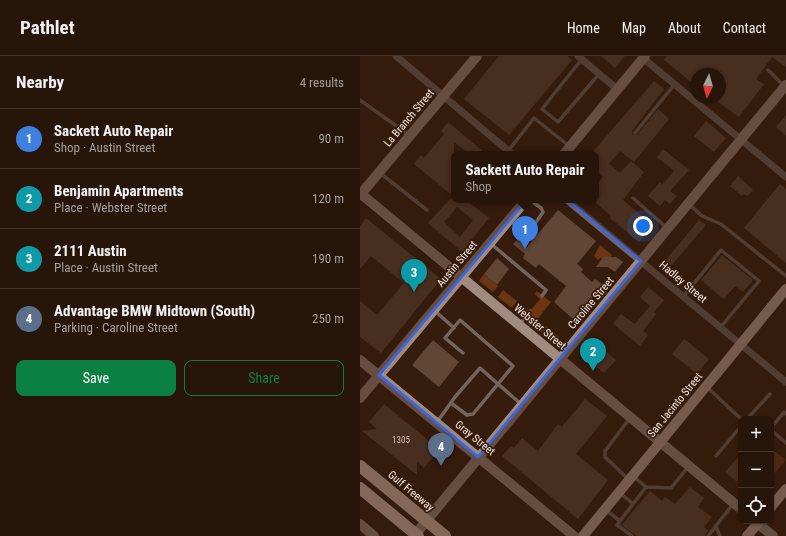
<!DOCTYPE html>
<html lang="en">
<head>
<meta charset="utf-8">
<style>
  :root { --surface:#28150a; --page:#342218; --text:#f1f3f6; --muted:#a59f9c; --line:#44342b; --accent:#0b8043 }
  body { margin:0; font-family:"Roboto Condensed",sans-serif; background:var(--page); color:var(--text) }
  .controls { position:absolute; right:12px; bottom:12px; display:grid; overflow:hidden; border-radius:8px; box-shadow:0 1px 3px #0004 }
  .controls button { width:36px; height:36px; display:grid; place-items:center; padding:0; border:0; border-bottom:1px solid var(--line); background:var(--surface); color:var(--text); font:20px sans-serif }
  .compass { position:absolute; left:330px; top:12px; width:36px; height:36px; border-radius:50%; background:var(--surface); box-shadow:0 1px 3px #0004; rotate:185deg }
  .you { position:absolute; left:283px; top:170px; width:14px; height:14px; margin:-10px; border:3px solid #fff; border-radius:50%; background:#1a73e8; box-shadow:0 0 0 6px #1a73e833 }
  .badge { display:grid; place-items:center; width:26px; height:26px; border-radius:50%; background:var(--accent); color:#fff; font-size:13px; font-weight:700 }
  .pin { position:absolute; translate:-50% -33px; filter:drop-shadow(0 1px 2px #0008) }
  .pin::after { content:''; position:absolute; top:21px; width:14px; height:12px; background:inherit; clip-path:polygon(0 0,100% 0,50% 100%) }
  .popup { position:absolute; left:91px; top:95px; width:148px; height:52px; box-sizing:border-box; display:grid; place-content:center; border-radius:8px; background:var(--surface); filter:drop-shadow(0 1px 3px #0005); font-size:13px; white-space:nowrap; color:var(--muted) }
  .popup b { font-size:15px; color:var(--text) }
  .popup::after { content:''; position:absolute; left:50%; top:100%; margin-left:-8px; border:8px solid transparent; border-top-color:var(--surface) }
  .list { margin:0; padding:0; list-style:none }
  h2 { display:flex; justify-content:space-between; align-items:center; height:52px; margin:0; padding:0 16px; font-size:17px }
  h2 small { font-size:13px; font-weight:400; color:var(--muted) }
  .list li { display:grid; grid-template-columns:26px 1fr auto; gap:12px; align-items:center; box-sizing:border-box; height:60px; padding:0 16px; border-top:1px solid var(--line) }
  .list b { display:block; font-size:15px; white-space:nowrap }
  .list p { margin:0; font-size:13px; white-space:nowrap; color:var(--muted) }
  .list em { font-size:13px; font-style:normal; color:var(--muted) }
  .actions { display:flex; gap:8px; padding:12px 16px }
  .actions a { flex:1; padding:9px 0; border:1px solid var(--accent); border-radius:8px; text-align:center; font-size:14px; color:var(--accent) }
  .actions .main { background:var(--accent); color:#fff }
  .icon { flex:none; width:22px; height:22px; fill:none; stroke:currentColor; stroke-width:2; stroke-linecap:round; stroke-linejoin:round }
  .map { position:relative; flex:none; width:426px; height:480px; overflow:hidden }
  header { display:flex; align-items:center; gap:24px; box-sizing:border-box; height:56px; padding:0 20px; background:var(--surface); border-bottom:1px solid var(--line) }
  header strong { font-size:19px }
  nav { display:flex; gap:22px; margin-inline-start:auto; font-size:14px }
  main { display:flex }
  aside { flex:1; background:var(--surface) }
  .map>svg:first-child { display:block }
</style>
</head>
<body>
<header>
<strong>Pathlet</strong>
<nav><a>Home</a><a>Map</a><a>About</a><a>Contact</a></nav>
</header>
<main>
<aside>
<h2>Nearby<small>4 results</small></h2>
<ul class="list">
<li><span class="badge" style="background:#3f7fe0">1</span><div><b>Sackett Auto Repair</b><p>Shop · Austin Street</p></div><em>90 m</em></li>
<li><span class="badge" style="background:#0f9aa8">2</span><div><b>Benjamin Apartments</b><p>Place · Webster Street</p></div><em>120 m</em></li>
<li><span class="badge" style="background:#0f9aa8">3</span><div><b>2111 Austin</b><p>Place · Austin Street</p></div><em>190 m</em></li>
<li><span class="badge" style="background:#5c6f8a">4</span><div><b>Advantage BMW Midtown (South)</b><p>Parking · Caroline Street</p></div><em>250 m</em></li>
</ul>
<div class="actions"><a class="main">Save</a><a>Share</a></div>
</aside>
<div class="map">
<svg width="426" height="480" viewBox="0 0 426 480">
  <rect width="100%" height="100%" fill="#351c0d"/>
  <!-- green -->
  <path fill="#6d3511" d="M240,189L252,199L251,201L241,202L238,204L234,200Z
    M124,218L138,230L133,236L119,225Z
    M143,234L157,245L152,252L138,241Z
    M177,235L191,246L173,269L162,261L167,253L170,255L180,243L175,238Z
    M181,267L200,282L194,286L177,273Z
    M411,393L426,404L415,417L411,413Z"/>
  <!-- building -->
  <path fill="#614535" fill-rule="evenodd" d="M139,0H207L212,4L149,79L104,43Z
    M241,0H265L255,12Z
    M307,0H426V11L412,1L396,23L404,28L379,61L353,42H360V18H336V30L304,4Z
    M294,25L304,33L272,75V78L277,79L298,53L309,63L274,106L260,95L249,108L260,117L271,105L284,116L263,144L287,164L286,167L291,171L279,186L250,162L251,160L236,147V131L243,120L236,115V98H231Z
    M426,59V80L416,71Z
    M346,65L366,82L354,96L334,80Z
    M88,66L126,98H109L94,86V144H106L129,162L102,196L68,167L93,140L54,108L61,99L64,102L84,78L81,75ZM97,151L113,164L100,181L84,166Z
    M303,93L329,114L310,135L317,140L310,148L305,144L300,150L288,140L300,126L302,129L314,115L297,101Z
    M378,120L393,134L388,140L384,138L382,140L370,130Z
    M420,128L426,133V207L384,172Z
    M198,154L236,185L217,208L223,213L221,216L232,226L235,223L242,228L214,264L194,246L206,230L179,208L176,212L163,202L165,198L153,188L158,183L167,191Z
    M6,162L81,223L21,297L0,281V245L17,259L44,227L11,200L0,213V170Z
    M339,164L346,169L311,210L305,205Z
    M362,199L393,224L383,236L375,230L364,243L341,224Z
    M243,201H256L263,206L255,216L248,211H236Z
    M137,202L149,213L137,229L124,218Z
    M288,231L304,244L294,256L296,258L283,275L288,279L280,290L253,268L261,258L275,268L290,250L280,241Z
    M324,283L349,303L337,318L312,298Z
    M73,284L99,306L79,331L52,309Z
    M236,287L256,304L244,317L225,301Z
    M225,343L247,360L216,398L248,424L218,463L142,400L151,390L154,392L162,382L178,395L198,368L202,371Z
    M24,348L79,393L64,412L57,406V419L2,375L17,373L9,366Z
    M381,398V429L365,416Z
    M330,431L344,442L338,451L352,461L344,471L348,474L345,480H276L262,469L290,435L302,445L305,441L315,448Z"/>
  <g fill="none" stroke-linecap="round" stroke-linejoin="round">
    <!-- lane -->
    <path stroke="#73655e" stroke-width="3.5" d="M222,3L182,53L198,66L239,18
      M408,14L424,30
      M0,44L49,79
      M275,77L314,29
      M148,95L174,62L209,90
      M20,117L67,154
      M273,142L307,172
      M329,148L342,160L361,168L426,220
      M150,165L163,175H170L183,156L181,152L170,144
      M130,187L186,234L182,240
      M323,241L361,194L399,225L360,272
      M75,255L94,272
      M160,268L170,255
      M103,297L85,282L100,264L153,310L138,328L161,348
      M347,331L381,363
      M387,363L410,338
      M77,366L95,341L120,312L138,328L113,358L107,359L91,347
      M411,372L424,356L426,358
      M411,374L426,387
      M356,400L381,370
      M273,420L286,431
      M268,423L245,401V395L270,362
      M260,437L273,448
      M246,454L260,465L286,431L311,432L328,411
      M260,465L257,469L272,480
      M356,471L360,480
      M348,480L373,448"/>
    <!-- street -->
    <path stroke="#73655e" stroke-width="7" d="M36,0L152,98
      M218,0L257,33
      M283,2L426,121
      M207,144L426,326"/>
    <!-- secondary -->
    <path stroke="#a18b7f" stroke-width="10" d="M204,98L285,0
      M0,137L381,453
      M0,139L117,0
      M0,304L214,480
      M0,342L166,144
      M395,465L413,480
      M0,468L14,480
      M54,480L426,29"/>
    <!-- primary -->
    <path stroke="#c5a899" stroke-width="10" d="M411,451L426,433
      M223,480L426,233
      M387,480L400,465"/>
    <!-- highway-bridge -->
    <path stroke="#e5c3b0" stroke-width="12" d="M0,410L85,480
      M0,432L58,480"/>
  </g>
  <!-- marked area -->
  <path d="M0 0H426V480H0ZM183,124L281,205L118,401L19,319Z" fill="#351c0d" fill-opacity=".55" fill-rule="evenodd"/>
  <path fill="none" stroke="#3e65d9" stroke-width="3" stroke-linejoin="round" d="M183,124L281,205L118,401L19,319Z"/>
  <g text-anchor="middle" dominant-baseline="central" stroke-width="3.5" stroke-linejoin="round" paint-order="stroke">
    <!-- number labels -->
    <g font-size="9" fill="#d4bfb4">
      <text x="41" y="384">1305</text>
    </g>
    <!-- street labels -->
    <g font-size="11" fill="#fae8df" stroke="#351c0d">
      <text transform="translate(49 62) rotate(-50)">La Branch Street</text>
      <text transform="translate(97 208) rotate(-50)">Austin Street</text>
      <text transform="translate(323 226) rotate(40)">Hadley Street</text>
      <text transform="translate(231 247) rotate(-50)">Caroline Street</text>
      <text transform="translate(180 271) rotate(40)">Webster Street</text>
      <text transform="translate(315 349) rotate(-51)">San Jacinto Street</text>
      <text transform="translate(115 382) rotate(39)">Gray Street</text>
      <text transform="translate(51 435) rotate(40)">Gulf Freeway</text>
    </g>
  </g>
</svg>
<div class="controls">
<button>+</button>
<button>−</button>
<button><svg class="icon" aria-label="locate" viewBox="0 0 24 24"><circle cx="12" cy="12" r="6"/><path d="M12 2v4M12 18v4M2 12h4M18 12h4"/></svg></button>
</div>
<svg class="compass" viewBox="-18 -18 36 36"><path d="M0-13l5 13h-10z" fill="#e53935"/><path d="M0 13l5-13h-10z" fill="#a59f9c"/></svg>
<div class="you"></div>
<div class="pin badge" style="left:165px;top:193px;background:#3f7fe0">1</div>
<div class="popup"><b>Sackett Auto Repair</b>Shop</div>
<div class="pin badge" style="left:233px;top:315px;background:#0f9aa8">2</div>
<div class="pin badge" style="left:54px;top:236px;background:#0f9aa8">3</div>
<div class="pin badge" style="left:81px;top:410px;background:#5c6f8a">4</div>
</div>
</main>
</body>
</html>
